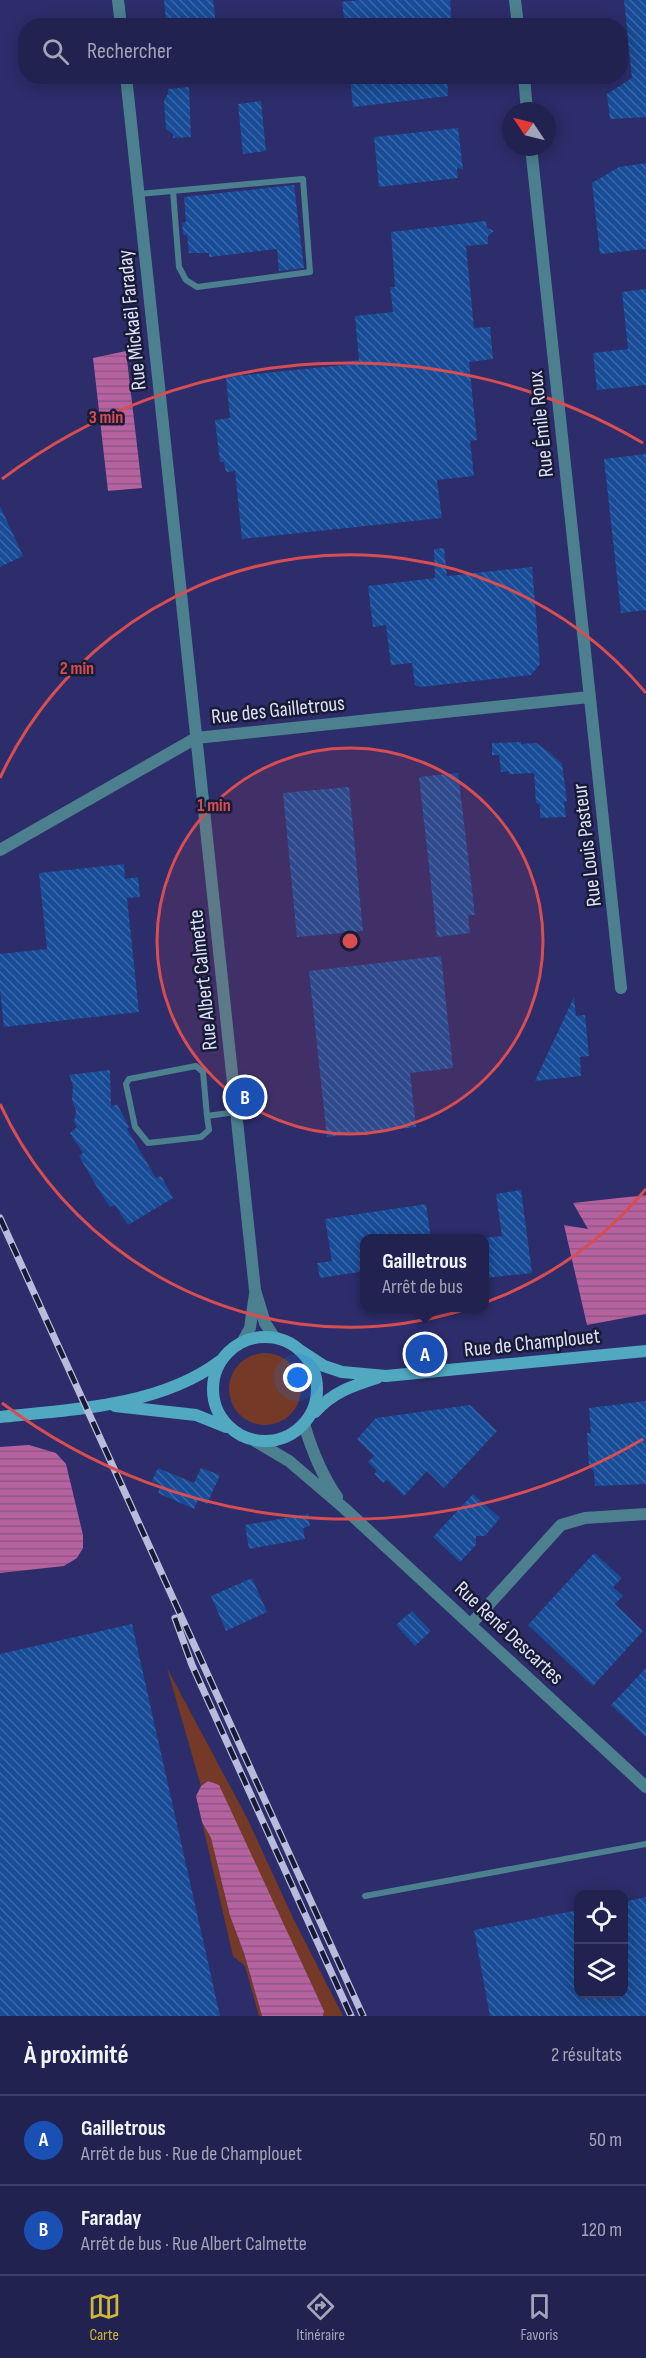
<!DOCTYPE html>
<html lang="fr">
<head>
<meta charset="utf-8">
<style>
  :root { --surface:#212250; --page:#2d2f5a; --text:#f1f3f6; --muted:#a2a4b7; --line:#3e3f67; --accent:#d0b837 }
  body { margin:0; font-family:"Sofia Sans Condensed",sans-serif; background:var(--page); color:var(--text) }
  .controls { position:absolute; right:18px; bottom:18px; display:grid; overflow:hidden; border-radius:12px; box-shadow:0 3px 15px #0003 }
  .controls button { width:54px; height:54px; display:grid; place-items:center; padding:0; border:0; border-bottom:2px solid var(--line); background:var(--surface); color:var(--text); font:30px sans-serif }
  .compass { position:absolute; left:502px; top:102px; width:54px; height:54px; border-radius:50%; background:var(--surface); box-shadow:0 3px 15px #0003; rotate:305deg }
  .you { position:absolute; left:298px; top:1378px; width:21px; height:21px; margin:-15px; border:4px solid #fff; border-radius:50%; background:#1a73e8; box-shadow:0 0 0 9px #1a73e833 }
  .badge { display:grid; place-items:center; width:39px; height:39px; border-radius:50%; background:var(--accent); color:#fff; font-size:20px; font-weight:700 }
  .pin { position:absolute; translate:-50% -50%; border:3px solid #fff; box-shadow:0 2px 6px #0006 }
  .popup { position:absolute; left:360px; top:1234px; width:129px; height:78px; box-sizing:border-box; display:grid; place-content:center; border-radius:12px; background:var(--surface); filter:drop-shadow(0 2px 4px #0005); font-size:20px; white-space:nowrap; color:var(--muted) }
  .popup b { font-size:22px; color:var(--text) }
  .popup::after { content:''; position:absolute; left:50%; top:100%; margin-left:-12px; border:12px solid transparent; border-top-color:var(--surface) }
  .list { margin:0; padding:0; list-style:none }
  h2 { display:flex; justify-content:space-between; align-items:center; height:78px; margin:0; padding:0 24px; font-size:26px }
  h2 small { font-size:20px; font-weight:400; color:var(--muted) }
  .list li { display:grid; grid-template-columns:39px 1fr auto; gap:18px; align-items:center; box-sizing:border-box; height:90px; padding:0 24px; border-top:2px solid var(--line) }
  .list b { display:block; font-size:22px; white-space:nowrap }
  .list p { margin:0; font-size:20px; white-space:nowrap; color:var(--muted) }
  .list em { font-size:20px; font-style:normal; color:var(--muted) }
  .icon { flex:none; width:33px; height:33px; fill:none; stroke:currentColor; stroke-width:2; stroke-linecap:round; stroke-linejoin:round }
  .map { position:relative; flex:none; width:646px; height:2016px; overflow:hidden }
  .search { position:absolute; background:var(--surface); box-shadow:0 3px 15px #0003; left:18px; right:18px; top:18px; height:66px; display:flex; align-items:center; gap:15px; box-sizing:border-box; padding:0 21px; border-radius:24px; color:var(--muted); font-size:22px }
  .sheet { height:258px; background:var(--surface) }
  nav { display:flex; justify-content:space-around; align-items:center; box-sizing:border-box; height:84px; border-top:2px solid var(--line); background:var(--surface); font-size:16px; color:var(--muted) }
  nav a { display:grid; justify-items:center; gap:3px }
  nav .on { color:var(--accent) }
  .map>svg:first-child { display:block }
</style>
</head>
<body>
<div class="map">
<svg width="646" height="2016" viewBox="0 0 646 2016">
  <defs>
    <pattern id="water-rules" width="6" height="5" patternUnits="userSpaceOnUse" patternTransform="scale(1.5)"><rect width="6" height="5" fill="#b762a0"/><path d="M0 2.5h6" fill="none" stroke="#8e5882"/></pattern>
    <pattern id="building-back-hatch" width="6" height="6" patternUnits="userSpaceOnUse" patternTransform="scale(1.5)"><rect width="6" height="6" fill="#184c97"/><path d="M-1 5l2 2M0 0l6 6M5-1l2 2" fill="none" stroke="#3966a6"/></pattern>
  </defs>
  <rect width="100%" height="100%" fill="#2c2d6a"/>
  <!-- green -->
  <path fill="#753a27" d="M229 1389a36 36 0 1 1 72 0a36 36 0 1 1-72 0Z
    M167,1668L247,1818L294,1920L343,2016H323L324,2011L275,1907L209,1781L201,1786Z
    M202,1822L211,1838L230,1916L244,1953L262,2016H259L245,1966L233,1956Z"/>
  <!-- water -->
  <path fill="url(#water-rules)" d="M126,351L142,488L108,491L93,358Z
    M646,1195V1314L587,1325L564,1225L588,1229L573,1203Z
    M29,1445L56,1453L66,1464L83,1535V1548L77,1558L64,1566L0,1573V1447Z
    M208,1781L219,1785L324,2011L323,2016H262L244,1953L230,1916L211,1838L202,1822L196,1796L201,1786Z"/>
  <!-- building -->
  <path fill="url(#building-back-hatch)" d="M164,0H213L216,26H190L189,18L166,20Z
    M358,0H450L452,26H345L342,2Z
    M624,0H646V117L610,119L607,94L632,78Z
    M350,76H447L448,96L353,107Z
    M189,87L191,137L173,138V134L166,129L164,100L168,94V89Z
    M261,101L266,151L243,154L238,104Z
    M458,128L463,169L457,168L458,178L379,187L374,137Z
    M646,163V249L600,254L592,183L619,167Z
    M294,185L304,268L279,271L277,249L209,257V253H189L187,235H183L182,223L186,222L184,197Z
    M486,221L487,228L494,231L488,236V244L466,246L474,328L490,327L493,359L469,362L477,440L470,441L474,476L437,480L442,518L242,539L235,471L226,472L224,462H220L215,420L230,418L226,377L353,364L352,361L359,360L355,316L393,312L390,287H395L391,232Z
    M646,289V385L597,390L593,353L628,349L622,292Z
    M646,454V610L621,613L604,459Z
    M0,506L23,556L0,567Z
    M444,548L447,576L532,567L540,664L531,675L420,687L415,685L412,663L391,665L386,625L373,627L368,586L435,578L434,549Z
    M521,742V744L536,743L549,752L562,764L567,801L564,802L566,817L540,818V804L536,803L534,773L509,774V771L501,772L499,755H492V743Z
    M458,773L475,915H468L470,933L437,937L419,777Z
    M349,787L363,931L297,937L283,793Z
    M124,864L125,879L138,877L140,897L127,898L139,1012L4,1027L0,990V954L47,949L39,873Z
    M441,956L453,1068L410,1073L416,1127L327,1137L309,971Z
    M574,997L576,1016L585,1015L589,1056L580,1057L581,1076L535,1081Z
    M110,1070L111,1107L117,1104L129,1127L127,1129L156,1178L161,1176L173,1198L128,1225L115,1205L110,1207L97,1187L79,1156L83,1153L70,1133L77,1127L74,1122L76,1111L72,1100L73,1085L69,1075Z
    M521,1190L532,1273L485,1278V1238L502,1236L496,1194Z
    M426,1204L431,1239H365V1271L320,1278L317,1263L332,1261L325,1219Z
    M646,1401V1484L595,1486L594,1472L589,1466L587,1433H591L589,1408Z
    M470,1405L497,1431L444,1488L427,1471L404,1496L387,1480L383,1483L374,1474L377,1471L368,1462L374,1456L357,1439L376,1418Z
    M158,1468L194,1483L201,1468L220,1475L207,1504L198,1500L194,1509L158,1493L161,1485L152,1481Z
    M473,1494L500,1518L485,1536H476V1545L460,1562L433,1537Z
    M308,1514L310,1526L303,1528L305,1539L249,1549L245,1525Z
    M594,1553L622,1578L613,1587L623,1596L615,1604L643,1631L593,1686L528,1625Z
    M252,1578L267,1612L226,1631L211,1596Z
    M412,1611L431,1631L415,1646L396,1625Z
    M132,1624L220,2016H0V1654Z
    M646,1668V1737L611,1705Z
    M646,1897V2016H490L474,1930L579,1910V1994H624V1902Z"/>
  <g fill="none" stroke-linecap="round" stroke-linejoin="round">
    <!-- lane -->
    <path stroke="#4c808f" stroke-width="6" d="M139,194L303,179L310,272L197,287L186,280L179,267L173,191
      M207,1116L209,1130L201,1137L148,1143L135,1127L126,1084L129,1079L196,1066L203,1072L207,1116L236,1112
      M365,1896L646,1844"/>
    <!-- street -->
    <path stroke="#4c808f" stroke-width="12" d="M118,0L121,26
      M515,0L518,26
      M126,76L255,1290L265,1323L274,1337
      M524,76L527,111
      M531,147L621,988
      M0,850L196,738L589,697
      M243,1341L250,1328L255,1294
      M304,1424C312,1451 321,1474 337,1497
      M255,1441L289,1461L344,1508L646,1787
      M471,1624L561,1525L585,1518L646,1514"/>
    <!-- secondary -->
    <path stroke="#50a9c1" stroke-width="12" d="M213 1389a52 52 0 1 1 104 0a52 52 0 1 1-104 0Z
      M301,1351L324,1366L342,1372L386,1376L646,1351
      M115,1406L196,1415L226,1427
      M315,1412C333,1392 352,1386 377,1378
      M0,1417C71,1410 161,1406 220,1361"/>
    <defs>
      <path id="rail" d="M0,1218L363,2016
        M175,1618L192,1665L351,2016"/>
    </defs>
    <!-- rail casing -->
    <use href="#rail" stroke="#b9bbda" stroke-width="7"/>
    <!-- rail -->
    <use href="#rail" stroke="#181b36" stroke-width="4.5" stroke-dasharray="14" stroke-linecap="butt"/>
  </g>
  <!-- distance rings -->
  <circle cx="350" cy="941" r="193" fill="#d84d52" fill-opacity=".12"/>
  <g fill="none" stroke="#d84d52" stroke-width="3">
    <circle cx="350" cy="941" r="193"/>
    <path d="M646 1189A386 386 0 0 1 0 1104M0 778A386 386 0 0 1 646 693"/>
    <path d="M643 1439A578 578 0 0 1 2 1403M2 479A578 578 0 0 1 643 443"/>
  </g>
  <g text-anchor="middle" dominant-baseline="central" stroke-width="5" stroke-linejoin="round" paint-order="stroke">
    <!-- street labels -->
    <g font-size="21" fill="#dee1f8" stroke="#181b36">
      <text transform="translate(132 320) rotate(-96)">Rue Mickaël Faraday</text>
      <text transform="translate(541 424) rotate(-96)">Rue Émile Roux</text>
      <text transform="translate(278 710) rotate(-6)">Rue des Gailletrous</text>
      <text transform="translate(587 845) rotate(-97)">Rue Louis Pasteur</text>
      <text transform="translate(203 980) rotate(-96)">Rue Albert Calmette</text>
      <text transform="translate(532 1343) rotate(-6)">Rue de Champlouet</text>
      <text transform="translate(509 1633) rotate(43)">Rue René Descartes</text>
    </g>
  </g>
  <circle cx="350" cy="941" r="9" fill="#d84d52" stroke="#181b36" stroke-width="3"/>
  <g font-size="18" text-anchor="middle" font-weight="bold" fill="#d84d52" stroke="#181b36" stroke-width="5" stroke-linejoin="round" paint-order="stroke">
    <text x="106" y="423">3 min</text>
    <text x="77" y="674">2 min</text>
    <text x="214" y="811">1 min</text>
  </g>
</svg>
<div class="controls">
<button><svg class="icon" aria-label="locate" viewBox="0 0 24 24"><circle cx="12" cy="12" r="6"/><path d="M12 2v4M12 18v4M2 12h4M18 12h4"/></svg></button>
<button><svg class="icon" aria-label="layers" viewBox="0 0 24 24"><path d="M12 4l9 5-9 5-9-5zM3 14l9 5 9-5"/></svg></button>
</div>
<svg class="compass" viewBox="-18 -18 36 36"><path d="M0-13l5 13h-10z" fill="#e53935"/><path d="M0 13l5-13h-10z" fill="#a2a4b7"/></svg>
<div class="you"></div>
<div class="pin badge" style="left:425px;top:1354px;background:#1a4fb4">A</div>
<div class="popup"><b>Gailletrous</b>Arrêt de bus</div>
<div class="pin badge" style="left:245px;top:1097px;background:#1a4fb4">B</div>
<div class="search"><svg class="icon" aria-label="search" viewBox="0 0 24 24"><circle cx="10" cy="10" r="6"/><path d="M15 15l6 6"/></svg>Rechercher</div>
</div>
<section class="sheet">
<h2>À proximité<small>2 résultats</small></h2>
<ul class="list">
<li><span class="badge" style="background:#1a4fb4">A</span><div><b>Gailletrous</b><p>Arrêt de bus · Rue de Champlouet</p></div><em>50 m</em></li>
<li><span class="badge" style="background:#1a4fb4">B</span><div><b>Faraday</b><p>Arrêt de bus · Rue Albert Calmette</p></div><em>120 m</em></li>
</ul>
</section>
<nav>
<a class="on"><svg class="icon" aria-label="map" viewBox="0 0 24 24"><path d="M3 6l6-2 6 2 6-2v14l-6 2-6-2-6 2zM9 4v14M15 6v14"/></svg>Carte</a>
<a><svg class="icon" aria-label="directions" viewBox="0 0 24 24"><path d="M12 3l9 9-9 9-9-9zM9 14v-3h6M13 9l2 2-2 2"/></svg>Itinéraire</a>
<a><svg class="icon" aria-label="saved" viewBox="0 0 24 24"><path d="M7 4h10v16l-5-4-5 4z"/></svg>Favoris</a>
</nav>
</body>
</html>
